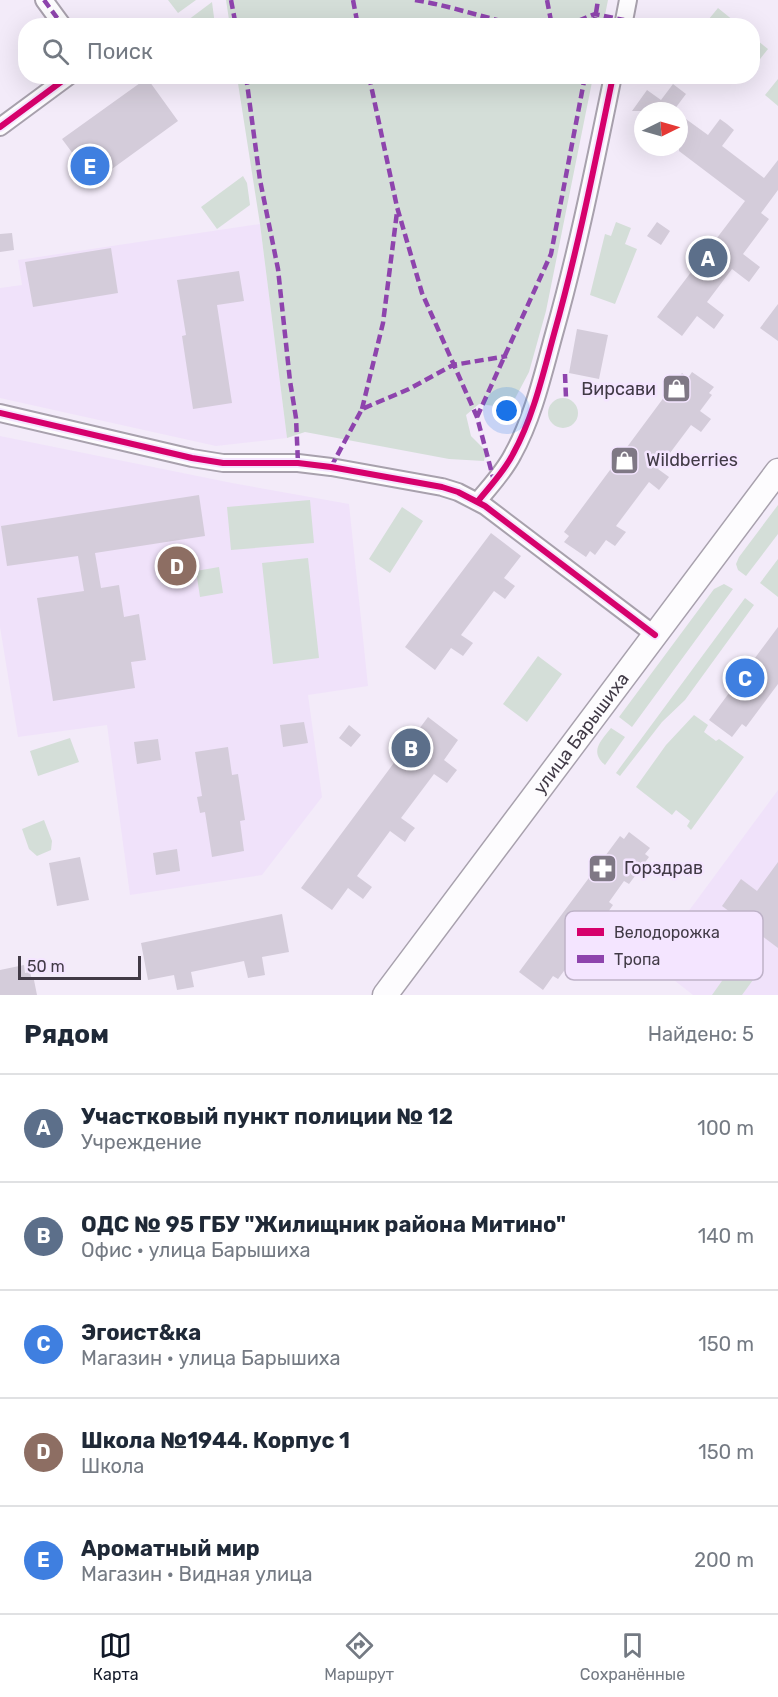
<!DOCTYPE html>
<html lang="ru">
<head>
<meta charset="utf-8">
<style>
  :root { --surface:#fff; --page:#f6f6f7; --text:#1f2937; --muted:#747a83; --line:#e0e1e3; --accent:#111827 }
  body { margin:0; font-family:Rubik,sans-serif; background:var(--page); color:var(--text) }
  .compass { position:absolute; left:634px; top:102px; width:54px; height:54px; border-radius:50%; background:var(--surface); box-shadow:0 6px 24px #0002; rotate:85deg }
  .scale { position:absolute; left:18px; bottom:15px; width:123px; box-sizing:border-box; padding-left:6px; border:3px solid #413a46; border-top:0; font-size:16px; line-height:21px; white-space:nowrap; color:#413a46; -webkit-text-stroke:4px #f4e5ff; paint-order:stroke }
  .you { position:absolute; left:507px; top:411px; width:21px; height:21px; margin:-15px; border:4px solid #fff; border-radius:50%; background:#1a73e8; box-shadow:0 0 0 9px #1a73e833 }
  .badge { display:grid; place-items:center; width:39px; height:39px; border-radius:50%; background:var(--accent); color:#fff; font-size:20px; font-weight:700 }
  .pin { position:absolute; translate:-50% -50%; border:3px solid #fff; box-shadow:0 2px 6px #0006 }
  .list { margin:0; padding:0; list-style:none }
  h2 { display:flex; justify-content:space-between; align-items:center; height:78px; margin:0; padding:0 24px; font-size:26px }
  h2 small { font-size:20px; font-weight:400; color:var(--muted) }
  .list li { display:grid; grid-template-columns:39px 1fr auto; gap:18px; align-items:center; box-sizing:border-box; height:108px; padding:0 24px; border-top:2px solid var(--line) }
  .list b { display:block; font-size:22px; white-space:nowrap }
  .list p { margin:0; font-size:20px; white-space:nowrap; color:var(--muted) }
  .list em { font-size:20px; font-style:normal; color:var(--muted) }
  .icon { flex:none; width:33px; height:33px; fill:none; stroke:currentColor; stroke-width:2; stroke-linecap:round; stroke-linejoin:round }
  .map { position:relative; flex:none; width:778px; height:995px; overflow:hidden }
  .search { position:absolute; background:var(--surface); box-shadow:0 6px 24px #0002; left:18px; right:18px; top:18px; height:66px; display:flex; align-items:center; gap:15px; box-sizing:border-box; padding:0 21px; border-radius:24px; color:var(--muted); font-size:22px }
  .sheet { height:618px; background:var(--surface) }
  nav { display:flex; justify-content:space-around; align-items:center; box-sizing:border-box; height:84px; border-top:2px solid var(--line); background:var(--surface); font-size:16px; color:var(--muted) }
  nav a { display:grid; justify-items:center; gap:3px }
  nav .on { color:var(--accent) }
  .map>svg:first-child { display:block }
</style>
</head>
<body>
<div class="map">
<svg width="778" height="995" viewBox="0 0 778 995">
  <rect width="100%" height="100%" fill="#f3ebf9"/>
  <!-- built -->
  <path fill="#f0e2fa" d="M260,224L287,438L216,446L0,398V288L22,285L18,260Z
    M0,436L232,483L349,504L368,686L308,695L322,797L262,875L130,895L107,725L18,737L0,627Z
    M778,790V995H693L651,962Z"/>
  <!-- green -->
  <path fill="#d4ded8" d="M168,0H196L178,13Z
    M226,0H608L603,25L230,26Z
    M212,2L215,25H186L184,23Z
    M718,8L739,25H704Z
    M753,37L768,49L753,68Z
    M237,77H593L546,311L529,372L510,408L479,404L466,415L471,436L486,451L484,461L449,459L305,432L287,438L260,224Z
    M778,79V106L765,95Z
    M243,176L247,183L250,205L217,229L201,207Z
    M616,222L631,228L625,244L637,249L615,304L590,295L605,234L611,236Z
    M548 413a15 15 0 1 1 30 0a15 15 0 1 1-30 0Z
    M310,500L314,543L231,550L227,507Z
    M778,505V534L746,576L738,570L736,564L739,557Z
    M402,507L423,521L390,573L369,559Z
    M308,558L319,658L273,664L262,563Z
    M778,559V597L760,583Z
    M219,567L223,593L200,597L196,571Z
    M724,584L733,589L632,727L619,717L714,589Z
    M745,598L754,605L685,700L662,722L620,776L616,773Z
    M538,656L562,674L527,722L503,704Z
    M694,715L708,725L704,732L716,741L719,739L744,757L691,830L687,826L690,821L676,810L672,815L636,787L666,745Z
    M611,728L625,737L605,765C589,751 601,741 611,728Z
    M70,738L79,762L38,776L30,751Z
    M44,820L52,841L51,850L37,856L29,849L22,829Z
    M741,954L761,969L742,995H712Z"/>
  <!-- building -->
  <path fill="#d4ccda" d="M147,78L178,121L94,182L62,139Z
    M673,84L686,94L674,110L676,111H632L647,90L661,100Z
    M679,114L708,135L720,119L727,124L734,130L722,146L764,178L778,160V190L761,213L769,219L743,254L760,267L749,282L732,269L707,302L724,315L714,329L697,316L682,336L657,317L745,201L679,151Z
    M657,222L670,231L661,245L647,236Z
    M12,233L14,250L0,252V234Z
    M111,248L118,293L33,307L25,262Z
    M239,271L244,301L217,305L232,403L193,409L182,336L186,335L177,280Z
    M778,304V341L760,328Z
    M577,329L608,335L599,379L569,373Z
    M692,372L714,387L709,393L712,395L700,411L711,419L701,432L691,425L658,469L669,477L659,490L649,482L616,526L626,532L615,546L606,540L595,555L590,551L586,557L564,542L569,536L564,532L682,373L688,378Z
    M199,495L205,536L95,553L101,588L119,585L124,617L139,614L146,660L131,662L135,688L53,701L37,598L84,591L78,556L7,566L1,526Z
    M491,533L521,556L504,578L515,586L505,599L494,591L461,635L473,643L463,656L451,648L435,670L405,647Z
    M778,627V684L746,727L742,724L732,737L709,720Z
    M428,717L458,740L444,760L457,770L447,783L434,774L401,818L415,828L410,834L405,842L390,831L357,876L372,887L363,899L348,888L332,910L301,888Z
    M304,722L308,743L283,747L280,725Z
    M349,725L361,735L351,747L339,738Z
    M158,739L161,760L137,764L134,742Z
    M228,747L232,775L238,774L245,820L240,821L244,851L212,857L205,812L200,813L197,797L202,796L195,752Z
    M629,832L650,848L645,854L649,857L629,884L624,881L609,902L613,905L594,932L589,928L574,949L578,952L558,979L553,976L543,990L519,972L620,836L624,839Z
    M177,849L180,871L156,875L153,853Z
    M80,857L89,900L57,906L49,863Z
    M778,862V948L722,906L741,879L757,891Z
    M282,914L289,952L262,957L265,975L248,978L244,961L191,972L194,987L177,990L174,975L148,980L141,943Z
    M24,965L25,973L30,972L32,980H34L37,995H0V970Z"/>
  <g fill="none" stroke-linecap="round" stroke-linejoin="round">
    <defs>
      <path id="minor" d="M44,0L63,26
        M623,26L628,0
        M0,127L69,76
        M0,413L192,458L223,463H298L331,467L442,487L458,492L485,506L655,635
        M478,501C490,486 504,472 513,454C533,418 543,374 554,334C578,249 595,163 613,76"/>
      <g id="secondary">
        <path id="s1" d="M385,995L778,471"/>
      </g>
    </defs>
    <!-- minor casing -->
    <use href="#minor" stroke="#a8a1ad" stroke-width="20"/>
    <!-- secondary casing -->
    <use href="#secondary" stroke="#a8a1ad" stroke-width="27"/>
    <!-- minor -->
    <use href="#minor" stroke="#fdfcfe" stroke-width="16"/>
    <!-- secondary -->
    <use href="#secondary" stroke="#fdfcfe" stroke-width="24"/>
    <!-- quiet -->
    <path stroke="#8e44ad" stroke-width="4.5" stroke-dasharray="9 4.5" stroke-linecap="butt" d="M44,0L63,26
      M231,0L236,26
      M353,0L358,26
      M415,0C452,6 487,19 523,26
      M547,0L552,26
      M566,26L595,14L624,20
      M594,26L598,0
      M246,76L260,180L278,269L290,381L296,418L298,463
      M369,76L397,207L422,293L477,417L494,481
      M565,374L566,398
      M362,409L383,323L397,212
      M477,417L551,254L585,76
      M331,467L362,409L409,389L453,365L507,356"/>
    <defs>
      <path id="cycleway" d="M0,127L69,76
        M0,413L192,458L223,463H298L331,467L442,487L458,492L485,506L655,635
        M478,501C490,486 504,472 513,454C533,418 543,374 554,334C578,249 595,163 613,76"/>
    </defs>
    <!-- cycleway casing -->
    <use href="#cycleway" stroke="#f4e5ff" stroke-width="10"/>
    <!-- cycleway -->
    <use href="#cycleway" stroke="#d6006c" stroke-width="6"/>
  </g>
  <!-- icons -->
  <defs>
    <symbol id="shop-square" viewBox="-11 -11 22 22"><rect x="-9" y="-9" width="18" height="18" rx="4" fill="#7f7885" stroke="#f4e5ff"/><path d="M-5-2.5h2.3a2.7 3.5 0 0 1 5.4 0H5L5.5 6h-11ZM-1.5-2.5h3a1.5 2.3 0 0 0-3 0Z" fill="#fff"/></symbol>
    <symbol id="pharmacy-square" viewBox="-11 -11 22 22"><rect x="-9" y="-9" width="18" height="18" rx="4" fill="#7f7885" stroke="#f4e5ff"/><path d="M-2-6h4v4h4v4h-4v4h-4v-4h-4v-4h4Z" fill="#fff"/></symbol>
  </defs>
  <g fill-rule="evenodd">
    <use href="#shop-square" x="660" y="372" width="33" height="33"/>
    <use href="#shop-square" x="608" y="444" width="33" height="33"/>
    <use href="#pharmacy-square" x="586" y="852" width="33" height="33"/>
  </g>
  <g text-anchor="middle" dominant-baseline="central" stroke-width="5" stroke-linejoin="round" paint-order="stroke">
    <!-- poi labels -->
    <g font-size="18" fill="#413a46" stroke="#f4e5ff" text-anchor="start">
      <text x="656" y="389" text-anchor="end">Вирсави</text>
      <text x="646" y="460">Wildberries</text>
      <text x="624" y="868">Горздрав</text>
    </g>
    <!-- street labels -->
    <g font-size="18" fill="#413a46" stroke="#f4e5ff">
      <text stroke="none"><textPath href="#s1" startOffset="327">улица Барышиха</textPath></text>
    </g>
  </g>
  <!-- legend -->
  <rect x="565" y="911" width="198" height="69" rx="9" fill="#f4e5ff" stroke="#beb2c8" stroke-width="1.5"/>
  <rect x="577" y="928" width="27" height="8" fill="#d6006c"/>
  <rect x="577" y="955" width="27" height="8" fill="#8e44ad"/>
  <g font-size="16" fill="#413a46">
    <text x="614" y="938">Велодорожка</text>
    <text x="614" y="965">Тропа</text>
  </g>
</svg>
<svg class="compass" viewBox="-18 -18 36 36"><path d="M0-13l5 13h-10z" fill="#e53935"/><path d="M0 13l5-13h-10z" fill="#747a83"/></svg>
<div class="scale">50 m</div>
<div class="you"></div>
<div class="pin badge" style="left:708px;top:258px;background:#5c6f8a">A</div>
<div class="pin badge" style="left:411px;top:748px;background:#5c6f8a">B</div>
<div class="pin badge" style="left:745px;top:678px;background:#3f7fe0">C</div>
<div class="pin badge" style="left:177px;top:566px;background:#8d6e63">D</div>
<div class="pin badge" style="left:90px;top:166px;background:#3f7fe0">E</div>
<div class="search"><svg class="icon" aria-label="search" viewBox="0 0 24 24"><circle cx="10" cy="10" r="6"/><path d="M15 15l6 6"/></svg>Поиск</div>
</div>
<section class="sheet">
<h2>Рядом<small>Найдено: 5</small></h2>
<ul class="list">
<li><span class="badge" style="background:#5c6f8a">A</span><div><b>Участковый пункт полиции № 12</b><p>Учреждение</p></div><em>100 m</em></li>
<li><span class="badge" style="background:#5c6f8a">B</span><div><b>ОДС № 95 ГБУ &quot;Жилищник района Митино&quot;</b><p>Офис · улица Барышиха</p></div><em>140 m</em></li>
<li><span class="badge" style="background:#3f7fe0">C</span><div><b>Эгоист&amp;ка</b><p>Магазин · улица Барышиха</p></div><em>150 m</em></li>
<li><span class="badge" style="background:#8d6e63">D</span><div><b>Школа №1944. Корпус 1</b><p>Школа</p></div><em>150 m</em></li>
<li><span class="badge" style="background:#3f7fe0">E</span><div><b>Ароматный мир</b><p>Магазин · Видная улица</p></div><em>200 m</em></li>
</ul>
</section>
<nav>
<a class="on"><svg class="icon" aria-label="map" viewBox="0 0 24 24"><path d="M3 6l6-2 6 2 6-2v14l-6 2-6-2-6 2zM9 4v14M15 6v14"/></svg>Карта</a>
<a><svg class="icon" aria-label="directions" viewBox="0 0 24 24"><path d="M12 3l9 9-9 9-9-9zM9 14v-3h6M13 9l2 2-2 2"/></svg>Маршрут</a>
<a><svg class="icon" aria-label="saved" viewBox="0 0 24 24"><path d="M7 4h10v16l-5-4-5 4z"/></svg>Сохранённые</a>
</nav>
</body>
</html>
